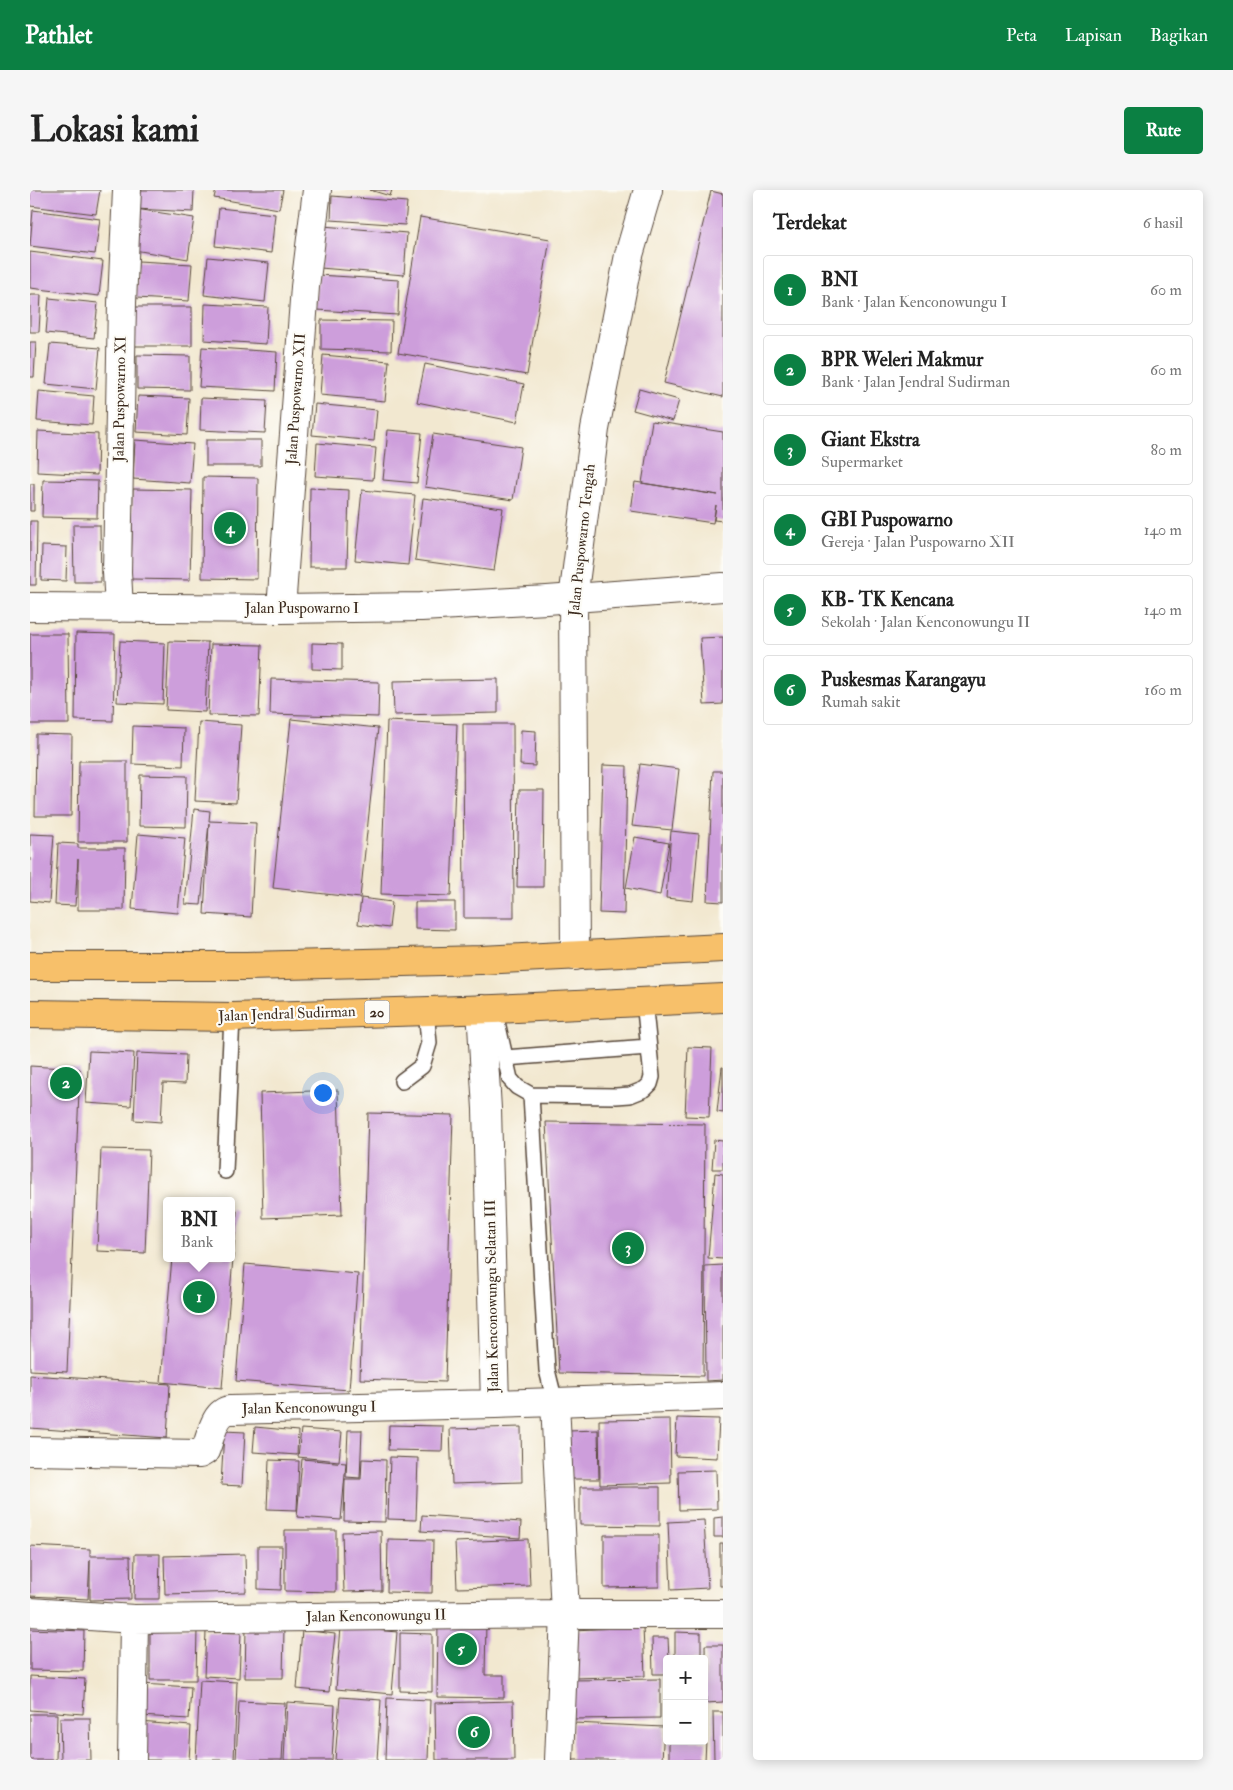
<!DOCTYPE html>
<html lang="id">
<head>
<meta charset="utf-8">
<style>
  :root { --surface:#fff; --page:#f6f6f6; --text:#222; --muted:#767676; --line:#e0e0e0; --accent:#0b8043 }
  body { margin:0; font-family:"IM FELL Double Pica",serif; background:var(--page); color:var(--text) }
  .controls { position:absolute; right:15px; bottom:15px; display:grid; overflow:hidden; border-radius:5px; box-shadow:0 2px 12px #0003 }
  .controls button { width:45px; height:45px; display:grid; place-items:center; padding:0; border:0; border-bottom:1px solid var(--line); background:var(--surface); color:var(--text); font:25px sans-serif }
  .you { position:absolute; left:292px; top:902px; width:18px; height:18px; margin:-12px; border:4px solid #fff; border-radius:50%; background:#1a73e8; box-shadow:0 0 0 8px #1a73e833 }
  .badge { display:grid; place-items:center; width:32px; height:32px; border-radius:50%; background:var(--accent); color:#fff; font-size:16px; font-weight:700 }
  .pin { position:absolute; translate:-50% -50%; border:2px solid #fff; box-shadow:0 1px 5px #0006 }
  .popup { position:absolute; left:133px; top:1007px; width:72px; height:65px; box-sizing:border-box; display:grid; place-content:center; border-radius:5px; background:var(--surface); filter:drop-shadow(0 1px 4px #0005); font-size:16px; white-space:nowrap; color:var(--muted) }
  .popup b { font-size:19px; color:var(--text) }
  .popup::after { content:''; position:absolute; left:50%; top:100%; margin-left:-10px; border:10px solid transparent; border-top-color:var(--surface) }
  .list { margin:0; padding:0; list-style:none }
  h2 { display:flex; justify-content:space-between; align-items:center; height:65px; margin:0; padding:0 20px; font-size:21px }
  h2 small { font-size:16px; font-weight:400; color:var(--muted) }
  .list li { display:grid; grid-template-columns:32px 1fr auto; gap:15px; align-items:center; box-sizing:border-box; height:70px; margin:0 10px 10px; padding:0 10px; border:1px solid var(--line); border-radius:5px }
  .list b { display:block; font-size:19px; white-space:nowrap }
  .list p { margin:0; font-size:16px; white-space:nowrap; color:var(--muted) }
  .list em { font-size:16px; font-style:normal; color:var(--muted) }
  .map { position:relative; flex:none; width:693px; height:1570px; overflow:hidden; border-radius:5px }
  header { display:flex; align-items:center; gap:30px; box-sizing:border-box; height:70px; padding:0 25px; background:var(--accent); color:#fff }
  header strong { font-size:24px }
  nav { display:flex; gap:28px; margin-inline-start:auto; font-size:18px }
  .intro { display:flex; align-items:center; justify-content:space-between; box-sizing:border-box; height:120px; padding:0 30px }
  h1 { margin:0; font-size:35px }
  .button { padding:12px 22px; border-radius:5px; background:var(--accent); color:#fff; font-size:18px; font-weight:700 }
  main { display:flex; gap:30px; padding:0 30px }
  aside { flex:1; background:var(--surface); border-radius:5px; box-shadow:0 2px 12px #0003 }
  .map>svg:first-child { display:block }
</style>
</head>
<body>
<header>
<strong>Pathlet</strong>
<nav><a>Peta</a><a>Lapisan</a><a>Bagikan</a></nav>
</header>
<div class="intro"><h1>Lokasi kami</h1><a class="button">Rute</a></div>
<main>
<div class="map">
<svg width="693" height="1570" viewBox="0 0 693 1570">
  <rect width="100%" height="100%" fill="#fdfcf7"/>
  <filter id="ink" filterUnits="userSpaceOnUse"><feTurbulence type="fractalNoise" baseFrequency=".02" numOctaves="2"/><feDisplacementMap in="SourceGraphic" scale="10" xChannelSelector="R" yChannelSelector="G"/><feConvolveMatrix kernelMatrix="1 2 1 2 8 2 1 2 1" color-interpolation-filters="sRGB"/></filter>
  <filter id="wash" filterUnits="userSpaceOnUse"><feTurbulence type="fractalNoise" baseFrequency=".0096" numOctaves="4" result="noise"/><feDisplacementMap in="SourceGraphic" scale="20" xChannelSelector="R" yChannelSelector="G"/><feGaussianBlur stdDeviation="1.12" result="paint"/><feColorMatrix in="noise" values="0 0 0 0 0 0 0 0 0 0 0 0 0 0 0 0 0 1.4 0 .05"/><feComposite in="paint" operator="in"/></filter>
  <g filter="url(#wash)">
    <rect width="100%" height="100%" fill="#f2e8d0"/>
    <g id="blocks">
      <!-- building -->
      <path fill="#cd9edb" d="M0,0H70L66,24L0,16Z
        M105,0H164L163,22L106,19L164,28L158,69L98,59Z
        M186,0H253L249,19L184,8Z
        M340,0H362L360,6Z
        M681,1L693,4V207L634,193Z
        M302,6L377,12L375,35L301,30Z
        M189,18L245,24L241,63L185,56Z
        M3,20L70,29L65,64L0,56Z
        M390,27L520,49L497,185L368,163Z
        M293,36L377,43L374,85L290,78Z
        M0,62L73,71L69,106L0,98Z
        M178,67L239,73L235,112L174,105Z
        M108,71L162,74L159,111L106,108Z
        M288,85L369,90L368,125L286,120Z
        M0,105H11L9,142H0Z
        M19,108L68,113L64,148L16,143Z
        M175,114L238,117L236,154L174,150Z
        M104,117H162V156H104Z
        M291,130L362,131L361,161L291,159Z
        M0,152H6L4,187H0Z
        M20,154L70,158L66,199L16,194Z
        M172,157L247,162L245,201L169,197Z
        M107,165L160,166V200L107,199Z
        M293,165L359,171L355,211L290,205Z
        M395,174L494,194L487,232L387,212Z
        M609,199L649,210L643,231L603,220Z
        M9,201L64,206L62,235L7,231Z
        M108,206L159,208L157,245L106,242Z
        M171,208L237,211L235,243L170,240Z
        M285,214L347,220L344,251L282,245Z
        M622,231L693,242V331L684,330L686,315L683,333L601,321L605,292L688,305L612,293Z
        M358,240L392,243L387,293L353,290Z
        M8,241L68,244L67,285L7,282Z
        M403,244L491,257L483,310L395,297Z
        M105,250L163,254L160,293L103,289Z
        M176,250H231V276H176Z
        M287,253L346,258L343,290L285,286Z
        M173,287L228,288L227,389L172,388Z
        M13,290L68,291L67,328L12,327Z
        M0,294H4V321H0Z
        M280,298L319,300L317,377H279Z
        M103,299L162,300L160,390L101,389Z
        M332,300L385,305L378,375L325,370Z
        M393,308L473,318L464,381L385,370Z
        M0,331H7L6,395H0Z
        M43,335H70L71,392H44Z
        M12,356L37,357L36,391L11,390Z
        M46,443L85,444L83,531L45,530Z
        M0,444H38L39,534H0Z
        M693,447V514L674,515L670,448Z
        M90,451L135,453L133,514L87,512Z
        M139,451L178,452L175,522L136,520Z
        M282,453L312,454V480L282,479Z
        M181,454L232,455L229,526L178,525Z
        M241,489L349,492L348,527L240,524Z
        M468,489V523L364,525L363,491Z
        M261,529L348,538L330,708L243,698Z
        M357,531L427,534L421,706L351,704Z
        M169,532L211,535L206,613L165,611Z
        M433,534H483L484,728H434Z
        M103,536L154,538L153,576L102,574Z
        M491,540L506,541L505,576L490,575Z
        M6,544L42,545L41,626H5Z
        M49,571H97V652H48Z
        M610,574L649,579L642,640L602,636Z
        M573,575L597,576L594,724L569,723Z
        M683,581H693V712L677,711Z
        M110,585L157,586L156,637L109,636Z
        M489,600H514L513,697H487Z
        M164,619L180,621L179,631L226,633L221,727L174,724L179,633L171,715L155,714Z
        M641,641L669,644L663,711L636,708Z
        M0,644L24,645L19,713L0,711Z
        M108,644L155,648L148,723L102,719Z
        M605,647L639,653L630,705L596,698Z
        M28,653L48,654V658H95L94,720H48V669L45,716L25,715Z
        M331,708L362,712L359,738L328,734Z
        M385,712H425V740L385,739Z
        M658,857L682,858L679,927L655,926Z
        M59,861L104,863L101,916L56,913Z
        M107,863L156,865L155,894L133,893L131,932L104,930Z
        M0,876L50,879L37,1182L0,1180Z
        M692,877H693V923L687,922Z
        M308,900L312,1025L233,1028L230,903Z
        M338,923L423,925L415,1192L330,1189Z
        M516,932L675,934L673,1186L529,1183Z
        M684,950L693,951V979H682Z
        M71,959L119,960L115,1063L67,1061Z
        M685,983L693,984V1069L678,1068Z
        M202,1020L207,1021L192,1198L131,1192L142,1068H202Z
        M215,1074L328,1084L319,1200L206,1191Z
        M693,1075V1190L676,1191L675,1076Z
        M0,1185L140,1194L137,1248L0,1238Z
        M647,1228L689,1229L687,1268L645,1266Z
        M640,1229L641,1293L570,1295L569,1230Z
        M359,1235L413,1236L412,1261L358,1260Z
        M225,1237L268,1241L267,1265L223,1262Z
        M491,1237L492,1292L422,1294L420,1239Z
        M271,1239L312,1242L309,1271L268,1267Z
        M318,1240H332L330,1288L316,1287Z
        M568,1240L569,1289H539L538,1241Z
        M194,1241L215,1242L212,1296L191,1295Z
        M360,1267L388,1268L386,1330L358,1329Z
        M272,1269L316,1273L311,1330L267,1327Z
        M332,1269L356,1270L355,1332L314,1331L315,1289H331Z
        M239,1270L269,1271L267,1320L237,1319Z
        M686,1280L687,1319L649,1320L648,1281Z
        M550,1297H630V1336L550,1335Z
        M392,1325L491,1332L490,1348L391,1341Z
        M693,1327V1347H684V1328Z
        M674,1330L678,1398L641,1400L638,1332Z
        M255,1340H306V1402L255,1401Z
        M351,1341L352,1401L314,1402L312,1342Z
        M574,1345H629V1397L574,1398Z
        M358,1349L403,1350L402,1403L357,1402Z
        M498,1349L500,1396L427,1398L425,1352Z
        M690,1353H693V1396H690Z
        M0,1356L60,1359V1366H100L101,1409L60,1410V1369L58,1409L0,1406Z
        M228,1356H252L251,1400L228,1399Z
        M105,1364H130L129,1409H104Z
        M215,1364L216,1402L135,1404L134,1366Z
        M408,1431L456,1432L455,1485H474V1508L407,1507Z
        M311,1437L367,1442L362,1504L306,1499Z
        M613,1437L615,1486L544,1488L542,1440Z
        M120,1438L167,1439L166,1490H120Z
        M216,1438H254L253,1488H215Z
        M0,1439L54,1441L53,1481L0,1480Z
        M272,1440L305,1444L299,1502L267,1499Z
        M176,1442L211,1443L209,1488L174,1486Z
        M645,1442L671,1443V1469H645Z
        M370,1443L402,1444V1502L370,1501Z
        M622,1448H638L639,1469H637V1484H623Z
        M675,1455H693V1512L676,1513Z
        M0,1486L55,1489L53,1524L0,1520Z
        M630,1489V1528L541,1529L540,1490Z
        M170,1490L207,1492L204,1570H166Z
        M111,1494L161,1497L159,1529L110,1526Z
        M310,1507L351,1510L347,1570H305Z
        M357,1508L400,1510L398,1570H355Z
        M209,1511L255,1513L252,1570H206Z
        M483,1511L484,1570H406L405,1513Z
        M257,1512L305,1515L302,1570H254Z
        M683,1522H693V1570H684Z
        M0,1524H27L26,1570H0Z
        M30,1528H60L61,1570H31Z
        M109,1532L161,1536L159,1570H107Z
        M543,1533L634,1537L632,1570H541Z
        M639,1551H676L675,1570H639Z"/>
    </g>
  </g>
  <g filter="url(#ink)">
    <use href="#blocks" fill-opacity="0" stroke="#564639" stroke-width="1"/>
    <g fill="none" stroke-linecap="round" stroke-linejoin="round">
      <defs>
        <path id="service" d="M464,819L480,889L487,897L501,905L586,906L600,905L615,899L620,894L622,887L614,811
          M475,868L618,857
          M372,891L392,876L399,853L396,820
          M501,905L517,1180L525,1212
          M195,981L202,827"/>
        <path id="minor" d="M0,417L251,419L391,417L517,410L693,397
          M89,418L87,382L92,113L97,0
          M251,419L275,97L287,0
          M545,766L543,409L565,239L599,65L618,0
          M451,819L457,919L465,1214L525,1212L535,1424L529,1570
          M525,1212L693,1206
          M0,1261L170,1264L175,1261C181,1247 184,1222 200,1220L465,1214
          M0,1422L104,1429L535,1424H693
          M102,1570L104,1429"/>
        <path id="trunk" d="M0,776H216L451,770L693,758
          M0,824L202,827L464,819L693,808"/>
      </defs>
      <!-- service casing -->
      <use href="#service" stroke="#564639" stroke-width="18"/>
      <!-- minor casing -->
      <use href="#minor" stroke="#564639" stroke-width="30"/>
      <!-- trunk casing -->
      <use href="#trunk" stroke="#564639" stroke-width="30"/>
      <!-- service -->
      <use href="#service" stroke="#fff" stroke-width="15"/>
      <!-- minor -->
      <use href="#minor" stroke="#fff" stroke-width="28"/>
      <!-- trunk -->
      <use href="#trunk" stroke="#f7c06b" stroke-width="28"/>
    </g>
  </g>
  <g text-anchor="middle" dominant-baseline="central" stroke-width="4.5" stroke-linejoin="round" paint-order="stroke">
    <!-- shield labels -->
    <rect fill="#fdfcf7" stroke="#75695f" stroke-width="1" x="334.5" y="810.5" width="25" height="23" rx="4"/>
    <g font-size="14" font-weight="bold" fill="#3b2a1e">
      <text x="347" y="822">20</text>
    </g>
    <!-- street labels -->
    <g font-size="15" fill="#3b2a1e" stroke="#fdfcf7">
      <text transform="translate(90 209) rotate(-89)">Jalan Puspowarno XI</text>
      <text transform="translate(266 209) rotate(-86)">Jalan Puspowarno XII</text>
      <text transform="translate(552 350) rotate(-84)">Jalan Puspowarno Tengah</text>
      <text x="272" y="418">Jalan Puspowarno I</text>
      <text transform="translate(257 824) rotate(-2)">Jalan Jendral Sudirman</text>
      <text transform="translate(462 1106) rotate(-91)">Jalan Kenconowungu Selatan III</text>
      <text transform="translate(279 1218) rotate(-1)">Jalan Kenconowungu I</text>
      <text transform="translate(346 1426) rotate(-1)">Jalan Kenconowungu II</text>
    </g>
  </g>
</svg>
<div class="controls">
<button>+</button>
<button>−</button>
</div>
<div class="you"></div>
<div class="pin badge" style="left:169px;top:1107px">1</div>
<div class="popup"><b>BNI</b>Bank</div>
<div class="pin badge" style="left:36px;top:893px">2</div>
<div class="pin badge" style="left:598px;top:1058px">3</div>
<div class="pin badge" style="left:200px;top:338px">4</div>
<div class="pin badge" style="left:431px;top:1459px">5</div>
<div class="pin badge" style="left:444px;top:1542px">6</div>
</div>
<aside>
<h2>Terdekat<small>6 hasil</small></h2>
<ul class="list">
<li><span class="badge">1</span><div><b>BNI</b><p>Bank · Jalan Kenconowungu I</p></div><em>60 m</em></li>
<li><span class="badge">2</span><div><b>BPR Weleri Makmur</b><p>Bank · Jalan Jendral Sudirman</p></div><em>60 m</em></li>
<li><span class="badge">3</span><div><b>Giant Ekstra</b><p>Supermarket</p></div><em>80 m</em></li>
<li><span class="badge">4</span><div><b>GBI Puspowarno</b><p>Gereja · Jalan Puspowarno XII</p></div><em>140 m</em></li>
<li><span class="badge">5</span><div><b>KB- TK Kencana</b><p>Sekolah · Jalan Kenconowungu II</p></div><em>140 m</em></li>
<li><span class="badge">6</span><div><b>Puskesmas Karangayu</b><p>Rumah sakit</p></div><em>160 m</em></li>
</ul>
</aside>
</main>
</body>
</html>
